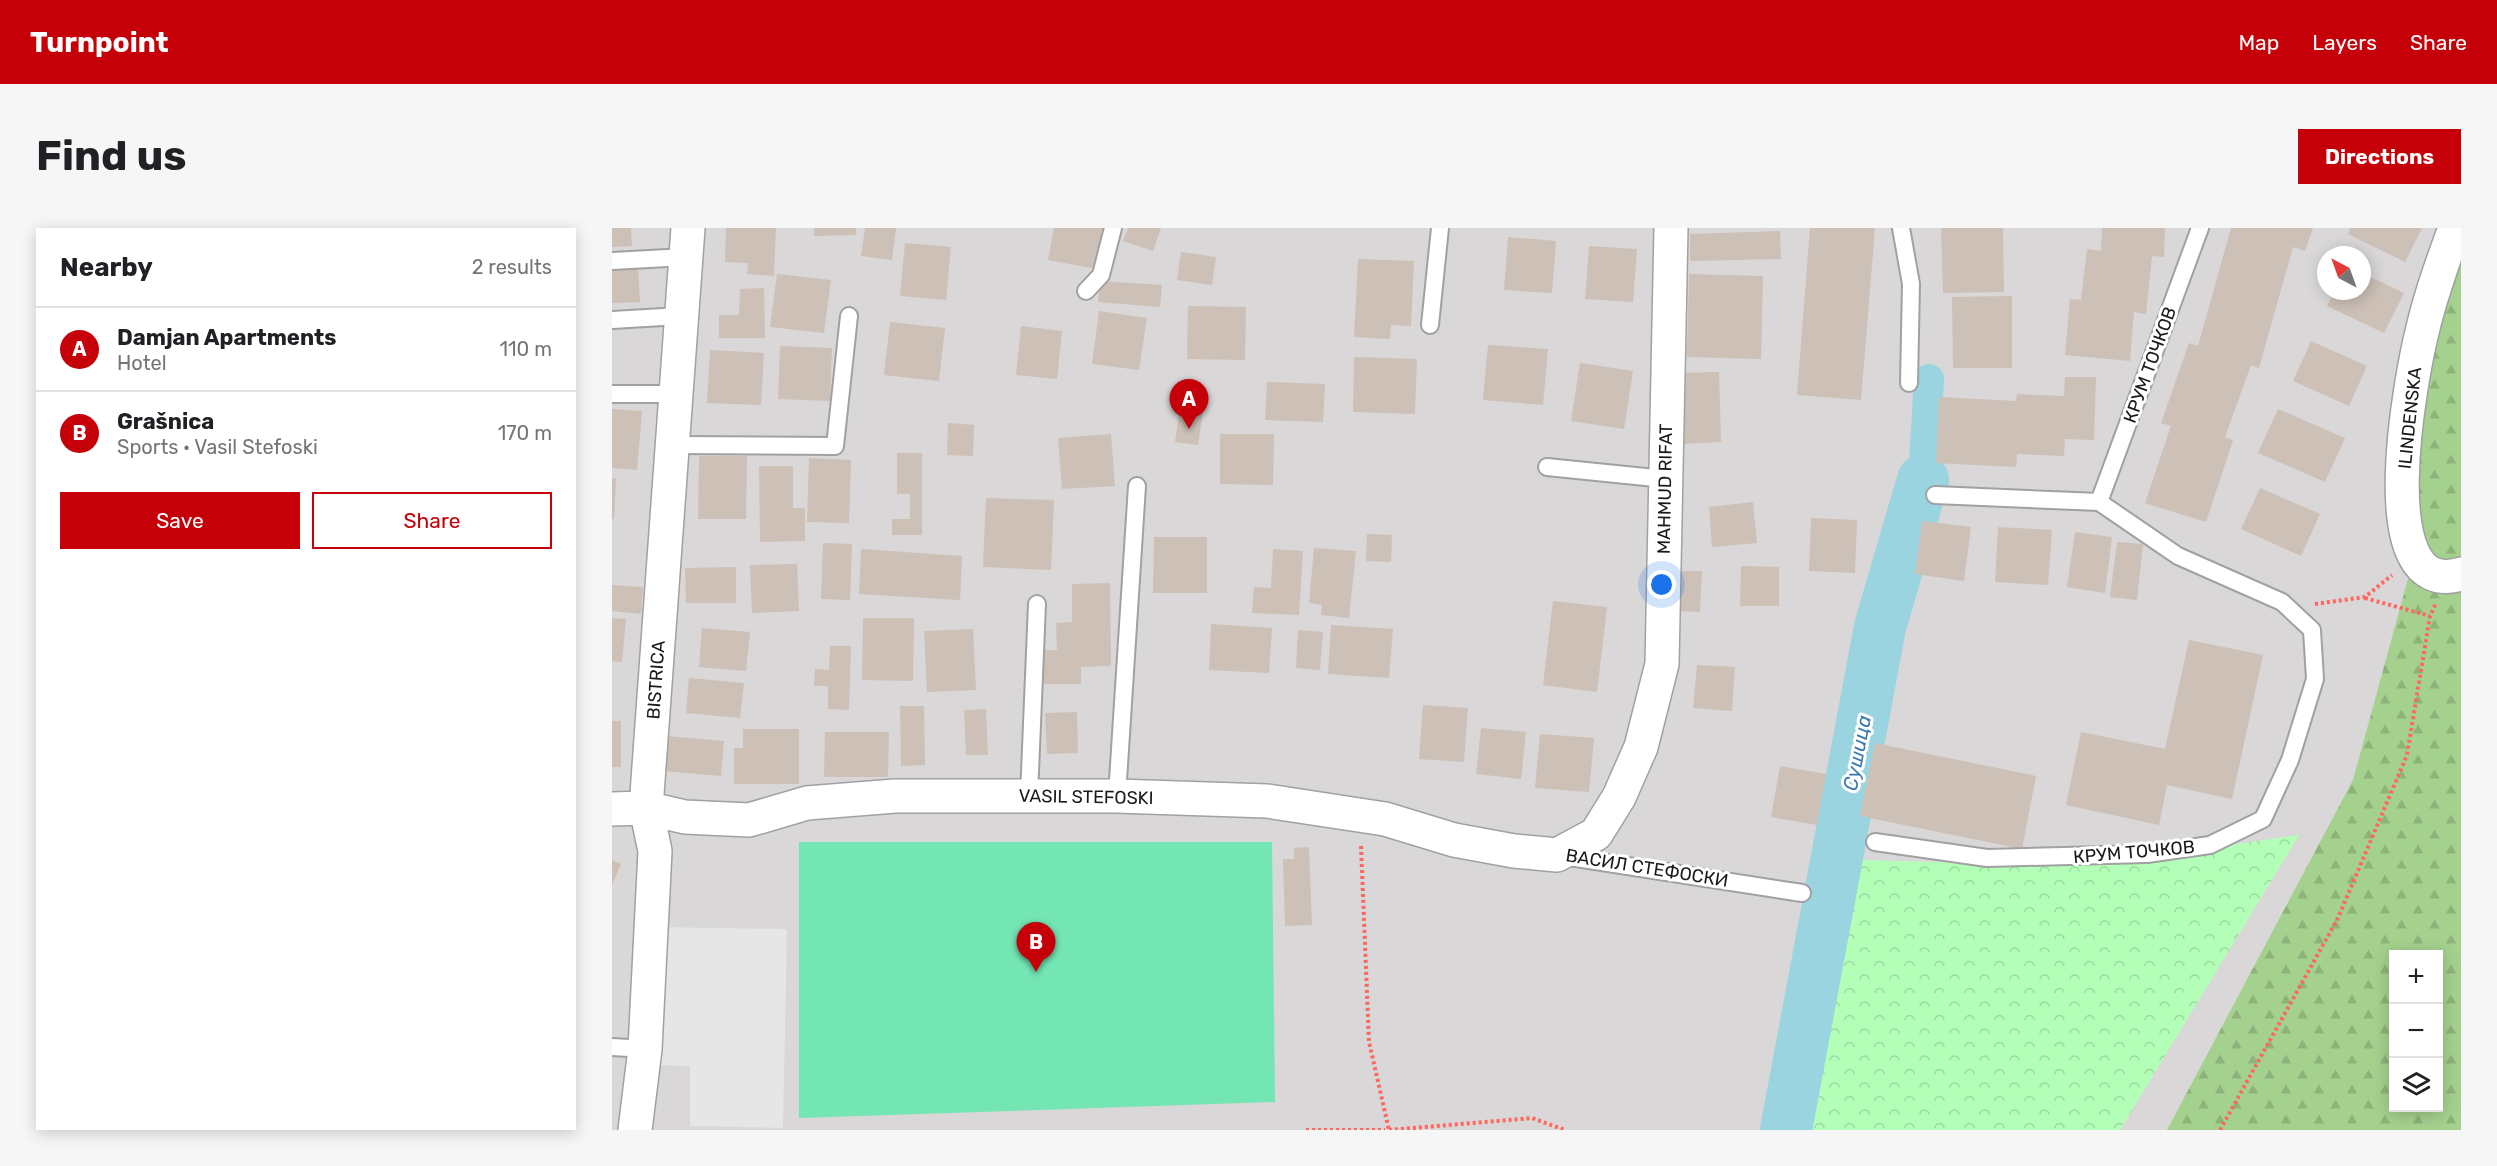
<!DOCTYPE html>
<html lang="en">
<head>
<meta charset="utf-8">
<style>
  :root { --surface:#fff; --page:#f6f6f6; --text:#202124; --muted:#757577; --line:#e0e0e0; --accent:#c50009 }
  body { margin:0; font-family:Rubik,sans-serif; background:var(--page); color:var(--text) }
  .controls { position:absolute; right:18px; bottom:18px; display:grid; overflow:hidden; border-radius:0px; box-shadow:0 3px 15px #0003 }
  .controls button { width:54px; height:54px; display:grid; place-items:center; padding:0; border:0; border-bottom:2px solid var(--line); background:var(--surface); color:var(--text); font:30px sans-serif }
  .compass { position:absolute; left:1705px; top:18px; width:54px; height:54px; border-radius:50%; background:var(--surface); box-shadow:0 3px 15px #0003; rotate:319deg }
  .you { position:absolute; left:1050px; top:357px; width:21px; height:21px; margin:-15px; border:4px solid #fff; border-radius:50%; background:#1a73e8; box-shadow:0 0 0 9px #1a73e833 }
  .badge { display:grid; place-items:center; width:39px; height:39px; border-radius:50%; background:var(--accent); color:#fff; font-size:20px; font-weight:700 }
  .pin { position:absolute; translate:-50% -50px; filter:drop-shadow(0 2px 3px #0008) }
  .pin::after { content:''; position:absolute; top:32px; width:21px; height:18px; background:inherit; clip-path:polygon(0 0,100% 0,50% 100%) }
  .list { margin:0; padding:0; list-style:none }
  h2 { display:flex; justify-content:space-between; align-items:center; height:78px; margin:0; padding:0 24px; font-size:26px }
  h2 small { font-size:20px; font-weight:400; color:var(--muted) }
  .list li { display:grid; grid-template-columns:39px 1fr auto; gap:18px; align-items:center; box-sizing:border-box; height:84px; padding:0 24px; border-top:2px solid var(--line) }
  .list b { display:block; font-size:22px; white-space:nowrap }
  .list p { margin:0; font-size:20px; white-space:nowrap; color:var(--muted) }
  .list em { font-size:20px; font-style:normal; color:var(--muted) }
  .actions { display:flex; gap:12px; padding:18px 24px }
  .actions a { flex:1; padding:14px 0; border:2px solid var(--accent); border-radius:0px; text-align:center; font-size:21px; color:var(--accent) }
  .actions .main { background:var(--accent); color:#fff }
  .icon { flex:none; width:33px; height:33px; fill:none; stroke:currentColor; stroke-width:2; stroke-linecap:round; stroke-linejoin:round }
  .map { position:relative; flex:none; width:1849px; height:902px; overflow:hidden; border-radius:0px }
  header { display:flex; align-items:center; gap:36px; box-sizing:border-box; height:84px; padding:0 30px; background:var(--accent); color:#fff }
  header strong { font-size:28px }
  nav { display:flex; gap:33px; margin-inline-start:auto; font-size:21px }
  .intro { display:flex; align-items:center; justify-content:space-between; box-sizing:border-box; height:144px; padding:0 36px }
  h1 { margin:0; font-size:42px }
  .button { padding:15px 27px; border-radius:0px; background:var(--accent); color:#fff; font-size:21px; font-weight:700 }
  main { display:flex; gap:36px; padding:0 36px }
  aside { flex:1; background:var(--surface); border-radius:0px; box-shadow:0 3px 15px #0003 }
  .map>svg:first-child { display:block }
</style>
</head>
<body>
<header>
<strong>Turnpoint</strong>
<nav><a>Map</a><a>Layers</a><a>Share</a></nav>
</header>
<div class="intro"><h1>Find us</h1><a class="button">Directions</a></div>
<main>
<aside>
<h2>Nearby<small>2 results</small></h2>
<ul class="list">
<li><span class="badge">A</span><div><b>Damjan Apartments</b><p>Hotel</p></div><em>110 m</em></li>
<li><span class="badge">B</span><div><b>Grašnica</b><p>Sports · Vasil Stefoski</p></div><em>170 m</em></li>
</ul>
<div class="actions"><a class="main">Save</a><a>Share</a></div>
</aside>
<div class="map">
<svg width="1849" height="902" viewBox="0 0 1849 902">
  <defs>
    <pattern id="forest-firs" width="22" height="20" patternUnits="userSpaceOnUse" patternTransform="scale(1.5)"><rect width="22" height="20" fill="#a5d18e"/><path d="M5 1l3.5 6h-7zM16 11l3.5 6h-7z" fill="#8db37a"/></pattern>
    <pattern id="park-crowns" width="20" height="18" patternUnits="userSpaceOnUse" patternTransform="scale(1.5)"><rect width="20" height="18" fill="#b4ffb7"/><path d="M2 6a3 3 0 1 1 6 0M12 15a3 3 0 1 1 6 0" fill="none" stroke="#9ada9d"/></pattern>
  </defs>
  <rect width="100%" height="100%" fill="#eee8de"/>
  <!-- residential -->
  <path fill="#d9d7d7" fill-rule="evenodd" d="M0,0H1849V902H0ZM1714,27H1750V63H1714ZM1782,726H1826V880H1782Z"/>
  <!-- forest -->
  <path fill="url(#forest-firs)" fill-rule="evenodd" d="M1849,0V902H1555L1741,552L1802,329L1790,275ZM1782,726H1826V880H1782Z"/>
  <!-- park -->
  <path fill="url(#park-crowns)" d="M1687,607L1508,902H1187L1247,632L1471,638Z"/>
  <!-- pitch -->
  <path fill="#73e6b4" d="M187,614H660L663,874L187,890Z"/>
  <!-- parking -->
  <path fill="#e6e6e6" d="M42,699L175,701L171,900L78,898V838L39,837Z"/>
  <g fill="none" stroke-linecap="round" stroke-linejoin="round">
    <!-- canal -->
    <path stroke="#99d4e0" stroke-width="30" d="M1311,252L1317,151"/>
    <!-- river -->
    <path stroke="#99d4e0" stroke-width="52" d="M1174,902L1268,399L1311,252"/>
  </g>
  <!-- building -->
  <path fill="#cdc0b7" d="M0,0H19L20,18L0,19Z
    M114,0H164L162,48L135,46L136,35L113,34Z
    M202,0H244V7L202,8Z
    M253,0H284L280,32L249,28Z
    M442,0H492L485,41L436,32Z
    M516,0H549L541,23L511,13Z
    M1198,0H1263L1249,172L1185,167Z
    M1329,0H1391L1392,64L1331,65Z
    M1490,0H1553L1552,29L1540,28L1534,86L1522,84L1518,133L1453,127L1458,71L1469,72L1475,21L1489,23Z
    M1619,0H1701L1693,23L1681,19L1647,140L1639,137L1613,209L1621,212L1594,294L1533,275L1559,198L1549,195L1577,115L1586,118Z
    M1738,0H1810L1793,34L1736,6Z
    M1168,3L1169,31L1078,33V6Z
    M896,9L944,13L940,65L892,62Z
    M293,15L339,19L334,72L288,68Z
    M977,18L1025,21L1021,74L973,71Z
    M569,24L604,29L600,57L565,52Z
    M746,31L802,33L799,98L779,97L778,111L742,109Z
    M26,38L28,74L0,75V39Z
    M1750,45L1792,65L1772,105L1715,78L1722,63H1750Z
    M165,46L219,52L212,105L158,99Z
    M1077,46L1151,48L1149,131L1075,129Z
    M488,53L550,57L548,79L486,74Z
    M152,60L153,110H107V87H127L128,61Z
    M1400,68V140H1341L1340,69Z
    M576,78L634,79L633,132L575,131Z
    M487,83L535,90L527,142L480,136Z
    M278,94L333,100L327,153L272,147Z
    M409,98L450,103L445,151L404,147Z
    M1699,113L1755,138L1737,178L1681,153Z
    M876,117L936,121L931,177L871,172Z
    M168,118L220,120L218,173L166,171Z
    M98,122L152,125L149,177L95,175Z
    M742,129L805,131L803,186L741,184Z
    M968,135L1021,143L1012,201L959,193Z
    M1107,144L1109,214L1065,216L1064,145Z
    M1453,149H1484L1482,212L1453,211L1452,228L1405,226L1404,239L1324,235L1327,169L1404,173L1405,166L1452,168Z
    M655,154L713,156L711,194L653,192Z
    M569,173L592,176L586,217L563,214Z
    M0,181L30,183L25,242L0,240Z
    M1666,181L1733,210L1713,254L1646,225Z
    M336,195L362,197L361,228L335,227Z
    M499,206L503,258L450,261L446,210Z
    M608,206H662L661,257L608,256Z
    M285,225H310V307H280V291H298V266H285Z
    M87,228H135L134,291H86Z
    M197,230L239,232L237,295L195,294Z
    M147,238H181V280H193V313L148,314Z
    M0,250H4L2,291H0Z
    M1648,260L1708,286L1689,328L1629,301Z
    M374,270L442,272L439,342L371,339Z
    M1141,274L1145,315L1100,319L1097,279Z
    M1199,290L1245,292L1243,345L1197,343Z
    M1310,293L1359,299L1352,353L1303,346Z
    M1386,299L1440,302L1436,357L1383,354Z
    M1463,304L1500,309L1493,365L1455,359Z
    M755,306L780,307L779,334L754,333Z
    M542,309H595V365H541Z
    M1505,314L1531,316L1525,372L1498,369Z
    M211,315L240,316L238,372L209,371Z
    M702,320L744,323L737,390L709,387L710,377L697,375Z
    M249,321L350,328L348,372L247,366Z
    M661,321L691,323L687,387L640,385L642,359L659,360Z
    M185,336L187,383L140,385L138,337Z
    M1129,338L1167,339V378H1128Z
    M124,339V375H74L73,340Z
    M1063,343H1090L1088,384L1062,383Z
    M498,355L499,438L469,439V456H431V422H445L444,395L460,394V356Z
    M0,357L31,359L29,386L0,383Z
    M941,373L995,379L985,464L931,457Z
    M0,390L14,391L10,434L0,433Z
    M251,390H302L301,453L250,452Z
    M599,396L660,400L657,445L597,442Z
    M719,397L781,401L777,450L716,446Z
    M90,400L138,404L134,443L87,439Z
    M361,401L364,462L315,464L312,403Z
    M686,402L711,404L708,442L684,440Z
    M1577,412L1651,427L1620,571L1555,557L1547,597L1454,577L1469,504L1553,521Z
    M218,418H239L237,482L216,481V458H202L203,441L217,442Z
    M1085,437L1123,439L1120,483L1081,480Z
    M77,450L132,455L128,490L74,485Z
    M811,477L856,480L852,534L807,531Z
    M288,478H312L313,537L289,538Z
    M374,481L376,527H354L352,482Z
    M465,484L466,525L435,526L433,485Z
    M0,493H9V539H0Z
    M869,500L914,504L909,551L864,546Z
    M131,501H187V556H122V520H131Z
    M213,504H277L276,549H212Z
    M928,506L982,510L977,564L923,560Z
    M55,508L112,513L109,548L51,543Z
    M1263,515L1424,548L1410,621L1248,588Z
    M1168,538L1214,546L1205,597L1159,589Z
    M697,619L700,697L673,698L671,631H682V620Z
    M0,632L9,636L0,657Z"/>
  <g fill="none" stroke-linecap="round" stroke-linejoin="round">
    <defs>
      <path id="service" d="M1289,0L1299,56L1297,155
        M0,33L74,29
        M474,63L489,47L501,0
        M0,92L68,88
        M818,97L828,0
        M0,166H63
        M60,217L223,218L237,88
        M935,239L1053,251
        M1323,267L1487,274L1588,0
        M417,568L425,376
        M505,568L525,258
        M1263,614L1375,630L1535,626L1598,617L1651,591L1678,532L1703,451L1700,402L1670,374L1566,328L1487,274
        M951,628L1190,665
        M0,819L33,821"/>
      <path id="minor" d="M1843,0C1831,33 1819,66 1811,100C1800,143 1754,375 1849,346
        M0,581L34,580L73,589L137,592L195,575L283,568H505L655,573L773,591L842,612L902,623L945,627L984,606L1007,569L1029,519L1050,436L1059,0
        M23,902L33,821L43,623L34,580L76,0"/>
    </defs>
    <!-- service casing -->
    <use href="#service" stroke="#a1a1a1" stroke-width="20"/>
    <!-- minor casing -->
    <use href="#minor" stroke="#a1a1a1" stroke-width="36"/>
    <!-- path -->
    <path stroke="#ff675e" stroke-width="4" stroke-dasharray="3 3" stroke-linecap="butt" d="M1753,370L1818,388
      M1703,376L1753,369L1780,347
      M749,618L757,814L777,902
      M694,902H773
      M777,902L920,890L953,902
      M1608,902L1726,690L1795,527L1818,388L1824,375"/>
    <!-- service -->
    <use href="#service" stroke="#fff" stroke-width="16"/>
    <!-- minor -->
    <use href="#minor" stroke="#fff" stroke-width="33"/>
  </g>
  <g text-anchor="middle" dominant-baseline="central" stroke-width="6" stroke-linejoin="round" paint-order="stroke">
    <!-- street labels -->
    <g font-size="18" fill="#1a1a1a" stroke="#fff">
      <text transform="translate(1538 137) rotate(-70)">КРУМ ТОЧКОВ</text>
      <text transform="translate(1798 190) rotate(-84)">ILINDENSKA</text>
      <text transform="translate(1053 261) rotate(-89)">MAHMUD RIFAT</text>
      <text transform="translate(44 452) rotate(-86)">BISTRICA</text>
      <text transform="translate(474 569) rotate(1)">VASIL STEFOSKI</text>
      <text transform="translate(1522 624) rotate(-5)">КРУМ ТОЧКОВ</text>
      <text transform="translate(1035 640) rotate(9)">ВАСИЛ СТЕФОСКИ</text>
    </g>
    <!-- water labels -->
    <g font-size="20" font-style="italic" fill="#3d79aa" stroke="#fff">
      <text transform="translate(1245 525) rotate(-79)">Сушица</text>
    </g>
  </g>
</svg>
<div class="controls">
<button>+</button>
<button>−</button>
<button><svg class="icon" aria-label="layers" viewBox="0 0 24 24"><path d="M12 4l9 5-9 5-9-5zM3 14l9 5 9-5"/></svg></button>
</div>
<svg class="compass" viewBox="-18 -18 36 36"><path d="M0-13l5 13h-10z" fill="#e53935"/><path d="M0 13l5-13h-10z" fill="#757577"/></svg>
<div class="you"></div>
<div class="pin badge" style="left:577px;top:201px">A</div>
<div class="pin badge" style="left:424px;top:744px">B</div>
</div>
</main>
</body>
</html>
